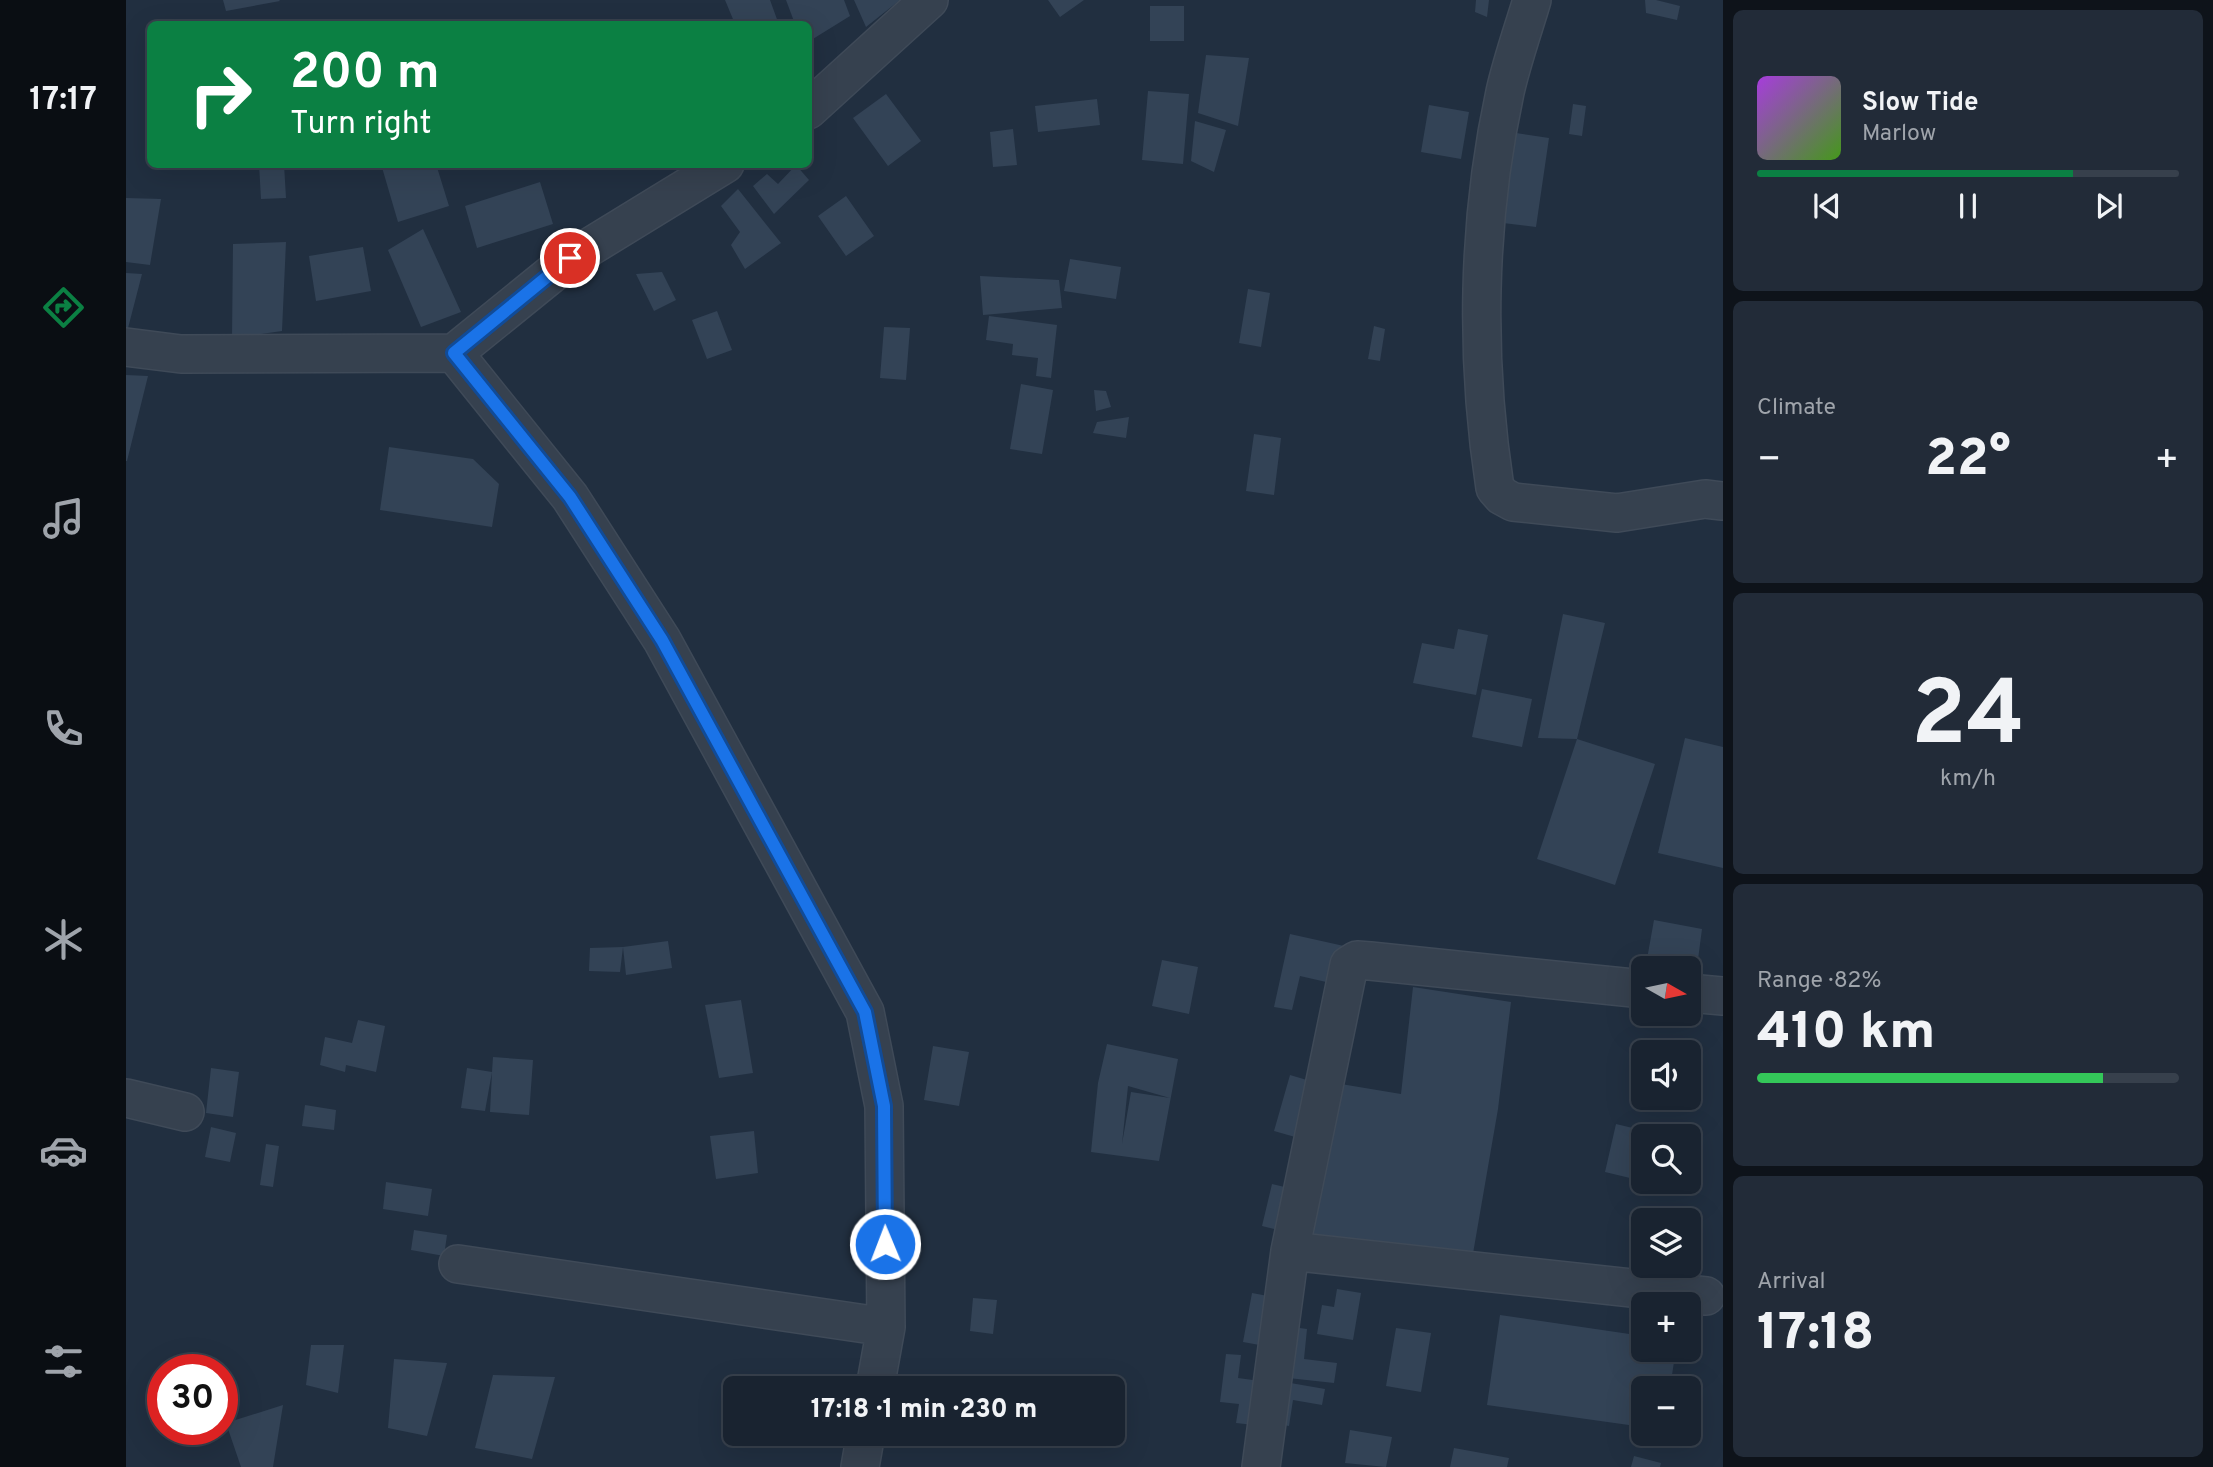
<!DOCTYPE html>
<html lang="en">
<head>
<meta charset="utf-8">
<style>
	body { margin:0; font-family:Overpass,sans-serif; background:#222b38; color:#f1f3f6; height:100vh; display:flex; flex-direction:column; font-size:26px; white-space:nowrap }
	* { box-sizing:border-box; margin:0 }
	p { font-size:23px; color:#9fa4ab }
	.icon { flex:none; width:38px; height:38px; fill:none; stroke:currentColor; stroke-width:2; stroke-linecap:round; stroke-linejoin:round }
	.map { position:relative; flex:1; overflow:hidden }
	.side { display:flex; flex-direction:column; gap:10px; padding:10px; background:#0e131a; width:490px }
	.side>* { flex:none }
	.top-card { position:absolute; left:21px; top:21px; width:665px; height:147px; border-radius:10px; box-shadow:0 7px 28px #0002,0 0 0 2px #37404c; background:#0b8043; color:#fff; overflow:hidden }
	.needle { width:46px; rotate:99deg }
	.controls { position:absolute; left:1505px; top:956px; display:grid; gap:14px }
	.controls a { display:grid; place-items:center; width:70px; height:70px; border-radius:10px; background:#192330; box-shadow:0 7px 28px #0002,0 0 0 2px #37404c; font-size:35px }
	.speed { position:absolute; left:21px; top:1354px; display:flex; gap:14px; font-size:35px; font-weight:700; text-align:center }
	.speed>* { display:grid; place-content:center; width:91px; height:91px; border-radius:50%; background:#192330; box-shadow:0 7px 28px #0002,0 0 0 2px #37404c; line-height:1 }
	.speed .limit { border:10px solid #d22; background:#fff; color:#111 }
	.pin { position:absolute; display:grid; place-items:center; width:60px; height:60px; color:#fff; margin:-30px; border:4px solid #fff; border-radius:50%; box-shadow:0 2px 7px #0007 }
	.me { position:absolute; width:77px; margin:-38px; rotate:359deg; stroke-linejoin:round; filter:drop-shadow(0 0 5px #0008) }
	.turn { display:flex; align-items:center; gap:24px; height:147px; padding:0 28px; font-size:32px }
	.turn .icon { width:91px; height:91px; stroke-width:2.5 }
	.turn b { display:block; font-size:49px; line-height:60px }
	.big { font-size:52px; font-weight:800; line-height:1.1 }
	.side .widget { flex:1; display:flex; flex-direction:column; justify-content:center; gap:10px; min-width:0; padding:0 24px; border-radius:10px; background:#222b38 }
	.side .dial { align-items:center; gap:0 }
	.dial b { font-size:91px; line-height:1 }
	.song { display:flex; align-items:center; gap:21px }
	.cover { width:84px; height:84px; border-radius:10px; background:linear-gradient(135deg,hsl(280 70% 55%),hsl(100 70% 35%)) }
	.played { height:7px; border-radius:4px; background:linear-gradient(90deg,#0b8043 75%,#37404c 75%) }
	.keys { display:flex; justify-content:space-around; direction:ltr }
	.heat { display:flex; justify-content:space-between; align-items:center; font-size:38px; direction:ltr }
	.charge { height:10px; border-radius:5px; background:linear-gradient(90deg,#34c759 82%,#37404c 0) }
	.trip { position:absolute; left:597px; top:1376px; width:402px; height:70px; border-radius:10px; background:#192330; box-shadow:0 7px 28px #0002,0 0 0 2px #37404c; font-weight:800; line-height:70px; text-align:center }
	main { display:flex; flex:1; min-height:0 }
	.dock { display:flex; flex-direction:column; width:126px; justify-content:space-around; align-items:center; background:#0a0e13; color:#9fa4ab }
	.dock .icon { width:49px; height:49px }
	.dock .on { color:#0b8043 }
	.dock b { font-size:32px; color:#f1f3f6 }
	.map>svg:first-child { display:block }
	.building { fill:#334356; fill-rule:evenodd }
	.lines { fill:none; stroke-linecap:round; stroke-linejoin:round }
	.minor-casing { stroke:#3f4a58; stroke-width:40 }
	.minor { stroke:#36414f; stroke-width:37 }
	.route-casing { stroke:#114b97; stroke-width:18 }
	.route { stroke:#1a73e8; stroke-width:12 }
</style>
</head>
<body>
<main>
<nav class="dock">
<b>17:17</b>
<svg class="icon on" aria-label="directions" viewBox="0 0 24 24"><path d="M12 3l9 9-9 9-9-9zM9 14v-3h6M13 9l2 2-2 2"/></svg>
<svg class="icon" aria-label="music" viewBox="0 0 24 24"><path d="M9 18V5l10-2v13"/><circle cx="6" cy="18" r="3"/><circle cx="16" cy="16" r="3"/></svg>
<svg class="icon" aria-label="phone" viewBox="0 0 24 24"><path d="M5 4h4l2 5-3 2q2 4 5 5l2-3 5 2v4C11 20 4 13 5 4z"/></svg>
<svg class="icon" aria-label="climate" viewBox="0 0 24 24"><path d="M12 3v18M4 7l16 10M4 17L20 7"/></svg>
<svg class="icon" aria-label="car" viewBox="0 0 24 24"><path d="M5 17H2v-5l4-1 3-4h7l3 4 3 1v5h-3M9 17h6M6 11h13"/><circle cx="7" cy="17" r="2"/><circle cx="17" cy="17" r="2"/></svg>
<svg class="icon" aria-label="filters" viewBox="0 0 24 24"><path d="M4 7h16M4 17h16"/><circle cx="9" cy="7" r="2"/><circle cx="15" cy="17" r="2"/></svg>
</nav>
<div class="map">
<svg width="1597" height="1467" viewBox="0 0 1597 1467">
	<rect width="100%" height="100%" fill="#212f40"/>
	<!-- building -->
	<path class="building" d="M97,0H153L154,1L100,11Z
		M599,0H644L652,22L646,24H609Z
		M660,0H718L724,16L682,42V24H669Z
		M728,0H774L740,27Z
		M922,0H958L934,17Z
		M1350,0H1363L1361,17L1349,12Z
		M1519,0H1530L1554,6L1551,20L1520,13Z
		M1024,6H1058V41H1024Z
		M1080,55L1123,58L1112,126L1072,113Z
		M1022,91L1063,94L1057,164L1016,160Z
		M760,94L795,141L762,166L727,118Z
		M971,99L974,125L912,132L909,106Z
		M1447,104L1460,106L1456,136L1443,134Z
		M1303,105L1343,112L1335,159L1295,152Z
		M1069,121L1100,130L1088,172L1065,161Z
		M887,129L891,165L867,167L864,132Z
		M1390,133L1423,138L1410,227L1377,223Z
		M133,164H158L160,198L135,199Z
		M255,164H310L323,206L272,222Z
		M670,165L683,180L648,214L627,186L641,174L652,184Z
		M414,182L427,224L351,248L339,206Z
		M612,189L655,243L619,269L605,245L614,232L595,206Z
		M720,196L748,236L720,256L692,216Z
		M0,198L35,199L24,265L0,262Z
		M297,229L335,312L295,327L262,250Z
		M160,242L156,331L106,338L107,244Z
		M237,247L245,291L190,301L183,256Z
		M944,259L995,267L990,299L938,291Z
		M536,272L550,300L528,311L510,274Z
		M0,273L16,274L1,332H0Z
		M854,276L933,280L936,308L857,315Z
		M1122,289L1144,293L1135,347L1113,343Z
		M591,311L606,350L581,359L566,320Z
		M863,316L931,325L925,378L910,376L912,358L886,355L887,344L860,340Z
		M1248,326L1259,329L1254,361L1242,359Z
		M758,327L784,328L780,380L754,378Z
		M0,375L22,376L1,461H0Z
		M895,384L927,390L916,454L884,449Z
		M968,390L980,391L985,407L970,411Z
		M1003,417L1000,438L967,433L971,422Z
		M1128,434L1155,438L1148,495L1120,491Z
		M263,447L347,459L373,484L366,527L254,510Z
		M1437,614L1479,623L1451,739L1412,738Z
		M1332,629L1362,635L1350,695L1287,683L1296,643L1328,649Z
		M1356,689L1406,699L1396,747L1346,737Z
		M1559,738L1597,747V868L1532,853Z
		M1451,739L1529,764L1489,885L1411,859Z
		M1528,920L1576,929L1571,967L1521,959Z
		M1164,934L1218,946L1209,984L1174,976L1166,1010L1148,1007Z
		M542,941L546,968L500,975L497,947L494,972L463,971L464,948L497,947Z
		M1036,960L1072,967L1063,1014L1026,1006Z
		M1287,987L1385,1002L1372,1109L1345,1265L1185,1235L1215,1084L1275,1094Z
		M615,1000L627,1073L593,1078L579,1005Z
		M232,1020L259,1026L250,1072L220,1065L219,1072L194,1065L199,1037L226,1043Z
		M1518,1038L1565,1046L1564,1052H1516Z
		M981,1044L1052,1059L1033,1161L965,1152L972,1083ZM1002,1086L1044,1098L1005,1092L996,1144Z
		M807,1046L843,1052L833,1106L798,1100Z
		M1516,1055H1517V1086L1511,1085Z
		M367,1057L407,1060L403,1115L364,1112L366,1072L359,1111L335,1108L341,1068L366,1072Z
		M85,1068L113,1072L107,1117L80,1113Z
		M1164,1075L1191,1083L1176,1139L1148,1131Z
		M179,1105L210,1110L208,1130L176,1126Z
		M1490,1124L1536,1135L1517,1136V1161L1508,1159L1504,1178L1479,1172Z
		M85,1127L110,1133L104,1162L79,1157Z
		M628,1131L632,1173L590,1179L584,1136Z
		M140,1144L153,1146L147,1187L134,1185Z
		M260,1182L306,1189L302,1216L257,1209Z
		M1146,1184L1167,1189L1157,1231L1136,1226Z
		M288,1230L321,1235L318,1256L285,1250Z
		M1211,1289L1235,1293L1227,1340L1191,1334L1196,1305L1208,1307Z
		M1126,1293L1147,1297L1139,1346L1117,1342Z
		M847,1298L871,1300L867,1334L844,1331Z
		M1374,1315L1517,1336V1349H1550L1544,1388H1517V1427L1361,1405Z
		M1159,1326L1181,1329L1178,1359L1211,1363L1208,1383L1153,1377Z
		M1270,1328L1305,1333L1295,1392L1260,1386Z
		M185,1345H218L212,1393L180,1385Z
		M1100,1354L1115,1355L1112,1378L1134,1381L1128,1425L1110,1423L1113,1404L1094,1402Z
		M268,1359L321,1363L301,1436L262,1428Z
		M367,1375L429,1377L406,1459L349,1448Z
		M1153,1381L1199,1389L1196,1405L1167,1400L1163,1426L1146,1423Z
		M157,1405L147,1467H115L100,1423Z
		M1224,1430L1266,1437L1260,1467L1219,1463Z
		M1328,1448L1383,1458L1381,1467H1324Z
		M1508,1456L1535,1463L1534,1467H1505Z"/>
	<g class="lines">
		<!-- minor casing -->
		<g class="minor-casing">
			<path id="minor" d="M1406,0C1397,30 1386,61 1379,92C1351,221 1349,358 1369,488L1376,496L1387,502L1491,513L1579,499L1597,501
				M682,110L803,0
				M0,347L55,354L328,353L444,259L599,164
				M328,353L444,497L536,640L739,1012L758,1106L760,1327L749,1388
				M1563,993L1597,996
				M0,1098L59,1112
				M1164,1251L1580,1296
				M332,1264L760,1327
				M734,1467L740,1433
				M1135,1467L1164,1251L1223,965L1231,960L1244,961L1517,989"/>
		</g>
		<!-- minor -->
		<use href="#minor" class="minor"/>
	</g>
	<g class="lines">
		<!-- route casing -->
		<g class="route-casing">
			<path id="route" d="M444,258L328,353L444,497L536,640L739,1012L758,1106L759,1244"/>
		</g>
		<!-- route -->
		<use href="#route" class="route"/>
	</g>
</svg>
<div class="controls">
<a><svg class="needle" viewBox="-14 -14 28 28"><path d="M0-13l5 13h-10z" fill="#e53935"/><path d="M0 13l5-13h-10z" fill="#9fa4ab"/></svg></a>
<a><svg class="icon" aria-label="sound" viewBox="0 0 24 24"><path d="M4 9h4l5-4v14l-5-4H4zM17 9q2 3 0 6"/></svg></a>
<a><svg class="icon" aria-label="search" viewBox="0 0 24 24"><circle cx="10" cy="10" r="6"/><path d="M15 15l6 6"/></svg></a>
<a><svg class="icon" aria-label="layers" viewBox="0 0 24 24"><path d="M12 4l9 5-9 5-9-5zM3 14l9 5 9-5"/></svg></a>
<a>+</a>
<a>−</a>
</div>
<div class="speed"><div class="limit">30</div></div>
<div class="pin" style="left:444px;top:258px;background:#d93025"><svg class="icon" aria-label="arrive" viewBox="0 0 24 24"><path d="M6 21V4h12l-3 4 3 4H6"/></svg></div>
<svg class="me" style="left:759px;top:1244px" viewBox="-20 -20 40 40"><circle r="17" fill="#1a73e8" stroke="#fff" stroke-width="3"/><path d="M0-11L8 9 0 5-8 9z" fill="#fff"/></svg>
<div class="trip">17:18 · 1 min · 230 m</div>
<div class="top-card">
<div class="turn"><svg class="icon" aria-label="right" viewBox="0 0 24 24"><path d="M7 20v-9h11M14 6l5 5-5 5"/></svg><div><b>200 m</b>Turn right</div></div>
</div>
</div>
<section class="side">
<div class="widget">
<div class="song"><i class="cover"></i><div><b>Slow Tide</b><p>Marlow</p></div></div>
<div class="played"></div>
<div class="keys"><svg class="icon" aria-label="previous" viewBox="0 0 24 24"><path d="M18 5L8 12l10 7zM5 5v14"/></svg><svg class="icon" aria-label="pause" viewBox="0 0 24 24"><path d="M8 5v14M16 5v14"/></svg><svg class="icon" aria-label="next" viewBox="0 0 24 24"><path d="M6 5l10 7-10 7zM19 5v14"/></svg></div>
</div>
<div class="widget"><p>Climate</p>
<div class="heat"><a>−</a><b class="big">22°</b><a>+</a></div>
</div>
<div class="widget dial"><b>24</b><p>km/h</p></div>
<div class="widget"><p>Range · 82%</p><b class="big">410 km</b><div class="charge"></div></div>
<div class="widget"><p>Arrival</p><b class="big">17:18</b></div>
</section>
</main>
</body>
</html>
